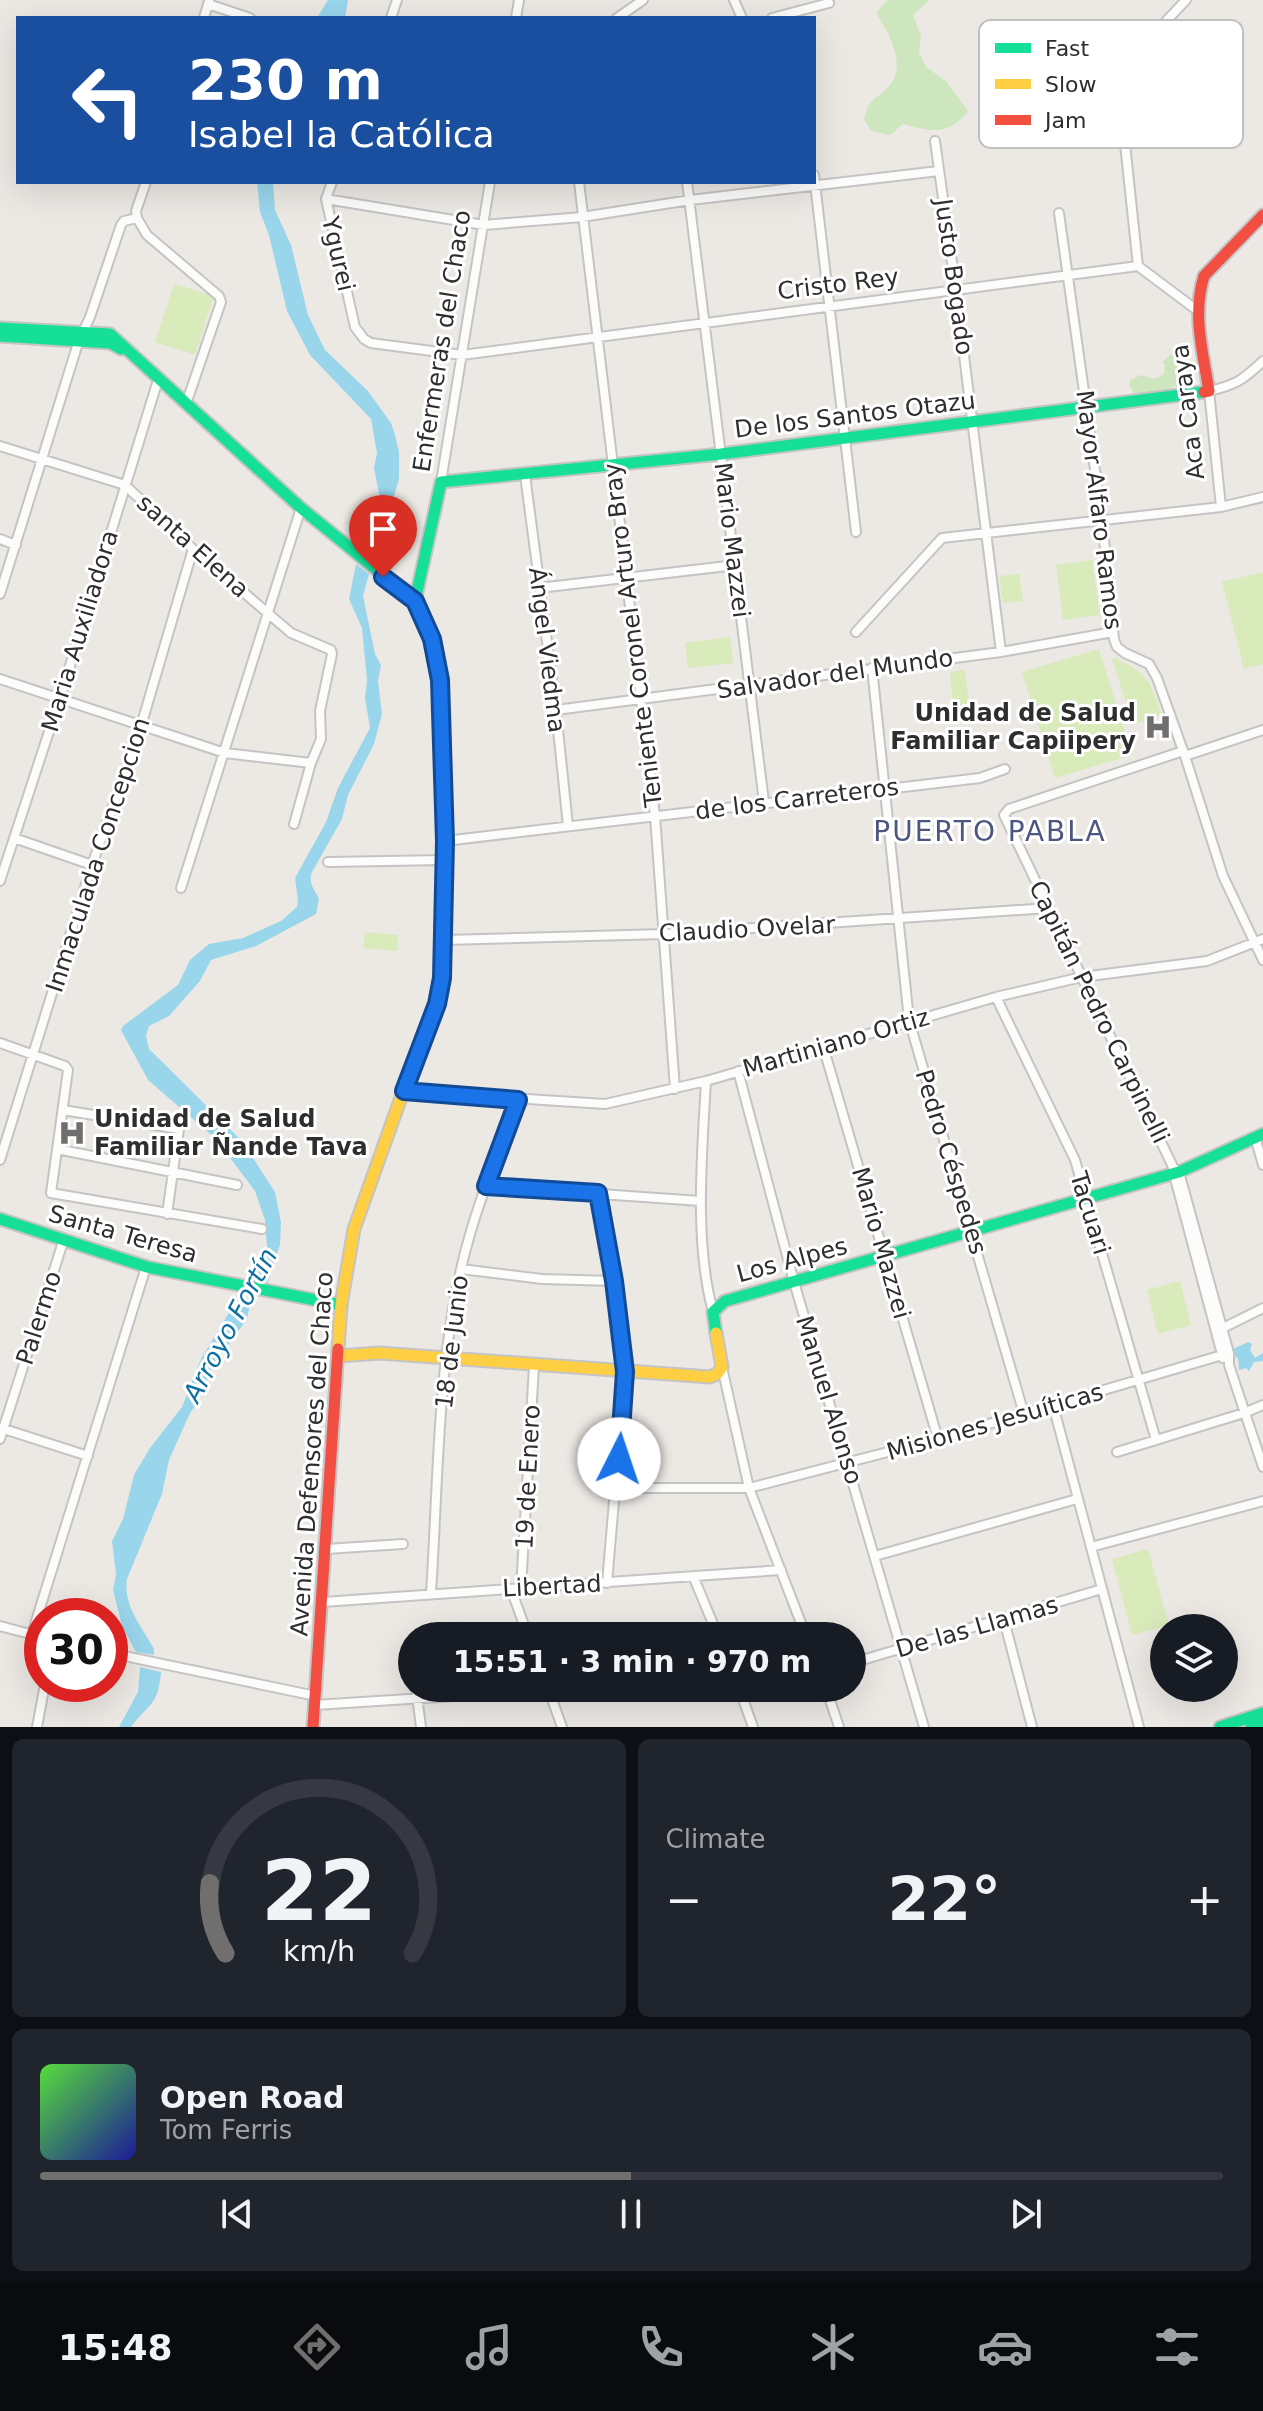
<!DOCTYPE html>
<html lang="en">
<head>
<meta charset="utf-8">
<style>
	body { margin:0; font-family:"DejaVu Sans",sans-serif; background:#20242c; color:#f1f3f6; height:100vh; display:flex; flex-direction:column; font-size:30px; white-space:nowrap }
	* { box-sizing:border-box; margin:0 }
	p { font-size:26px; color:#9ea1a6 }
	.icon { flex:none; width:44px; height:44px; fill:none; stroke:currentColor; stroke-width:2; stroke-linecap:round; stroke-linejoin:round }
	.map { position:relative; height:1727px; overflow:hidden }
	.details { display:flex; flex-direction:column; gap:12px; padding:12px; background:#0d0f14; flex:1 }
	.details>* { flex:none }
	.hud { position:absolute; left:16px; top:16px; width:800px; height:168px; border-radius:0px; box-shadow:0 8px 32px #0002; background:#1a4fa0; color:#fff; overflow:hidden }
	.controls { position:absolute; left:1150px; top:1614px; display:grid; gap:16px }
	.controls a { display:grid; place-items:center; width:88px; height:88px; border-radius:50%; background:#171b24; box-shadow:0 8px 32px #0002; font-size:40px }
	.speed { position:absolute; left:24px; top:1598px; display:flex; gap:16px; font-size:40px; font-weight:700; text-align:center }
	.speed>* { display:grid; place-content:center; width:104px; height:104px; border-radius:50%; background:#171b24; box-shadow:0 8px 32px #0002; line-height:1 }
	.speed .limit { border:12px solid #d22; background:#fff; color:#111 }
	.pin { position:absolute; display:grid; place-items:center; width:68px; height:68px; color:#fff; margin:-82px -34px; border-radius:50% 50% 50% 0; rotate:-45deg; box-shadow:0 0 8px #0007 }
	.pin .icon { rotate:45deg }
	.me { position:absolute; width:88px; margin:-44px; rotate:4deg; stroke-linejoin:round; filter:drop-shadow(0 0 6px #0008) }
	.turn { display:flex; align-items:center; gap:28px; height:168px; padding:0 40px; font-size:36px }
	.turn .icon { width:104px; height:104px; stroke-width:2.5 }
	.turn b { display:block; font-size:56px; line-height:68px }
	.big { font-size:60px; font-weight:800; line-height:1.1 }
	.details .tile { flex:1; display:flex; flex-direction:column; justify-content:center; gap:12px; min-width:0; padding:0 28px; border-radius:12px; background:#20242c }
	.details .dial { align-items:center; gap:0 }
	.dial svg { height:208px; overflow:visible; fill:none; stroke:#363941; stroke-width:7; stroke-linecap:round; text-anchor:middle }
	.dial text { fill:#f1f3f6; stroke:none }
	.song { display:flex; align-items:center; gap:24px }
	.cover { width:96px; height:96px; border-radius:12px; background:linear-gradient(135deg,hsl(110 70% 55%),hsl(240 70% 35%)) }
	.played { height:8px; border-radius:4px; background:linear-gradient(90deg,#706f6e 50%,#363941 50%) }
	.keys { display:flex; justify-content:space-around; direction:ltr }
	.heat { display:flex; justify-content:space-between; align-items:center; font-size:44px; direction:ltr }
	.details .tiles { flex:1; display:grid; gap:12px; grid-template-columns:1fr 1fr }
	.tile:last-child { grid-column:span 2 }
	.trip { position:absolute; left:398px; top:1622px; width:468px; height:80px; border-radius:40px; background:#171b24; box-shadow:0 8px 32px #0002; font-weight:800; line-height:80px; text-align:center }
	.menu { display:flex; height:128px; justify-content:space-around; align-items:center; background:#090b0e; color:#9ea1a6 }
	.menu .icon { width:56px; height:56px }
	.menu .selected { color:#706f6e }
	.menu b { font-size:36px; color:#f1f3f6 }
	.map>svg:first-child { display:block }
	.green { fill:#cee6be }
	.pitch { fill:#d9eabb }
	.water { fill:#99d6ec }
	.lines { fill:none; stroke-linecap:round; stroke-linejoin:round }
	.street-casing { stroke:#c5c4c5; stroke-width:12 }
	.fast-casing { stroke:#c5c4c5; stroke-width:15 }
	.slow-casing { stroke:#c5c4c5; stroke-width:15 }
	.jam-casing { stroke:#c5c4c5; stroke-width:15 }
	.street { stroke:#fcfcfb; stroke-width:8 }
	.fast { stroke:#16e098; stroke-width:11 }
	.slow { stroke:#ffcf43; stroke-width:11 }
	.jam { stroke:#f24e42; stroke-width:11 }
	.route-casing { stroke:#114b97; stroke-width:20 }
	.route { stroke:#1a73e8; stroke-width:14 }
	.labels { text-anchor:middle; stroke-width:6; stroke-linejoin:round; paint-order:stroke }
	.street-label { font-size:24px; fill:#2e2e2e; stroke:#fff }
	.poi-label { font-size:24px; font-weight:bold; fill:#2e2e2e; stroke:#fff; text-anchor:end }
	.water-label { font-size:26px; font-style:italic; fill:#0d6fa3; stroke:#fff }
	.quarter-label { font-size:28px; letter-spacing:2px; fill:#4d5680; stroke:#fff }
	.key { fill:#fff; stroke:#c0c0c0; stroke-width:2 }
	.key-label { font-size:22px; fill:#2e2e2e }
</style>
</head>
<body>
<div class="map">
<svg width="1263" height="1727" viewBox="0 0 1263 1727">
	<rect width="100%" height="100%" fill="#ece8e4"/>
	<!-- green -->
	<path class="green" d="M888,0H948H930L913,15L921,36L919,53L926,67L946,81L968,111C949,136 931,132 903,124L890,135L871,131L864,120C868,98 877,100 890,85C907,64 888,31 876,13Z
		M1170,355H1175L1179,360L1175,365L1190,377L1196,378L1192,392L1173,386L1168,391H1159L1156,396L1136,398L1129,385L1130,380L1141,375L1154,379L1164,374L1165,365L1162,362Z"/>
	<!-- pitch -->
	<path class="pitch" d="M174,284L214,296L195,355L155,342Z
		M1092,560L1100,615L1063,620L1056,565Z
		M1263,572V664L1244,669L1222,582Z
		M1019,574L1023,601L1003,603L999,576Z
		M730,637L733,663L688,668L685,643Z
		M1099,649L1132,755L1055,778L1022,672Z
		M1115,658C1150,675 1149,679 1162,715L1133,725L1112,659Z
		M965,670L969,705L953,707L950,672Z
		M365,932L398,935L397,951L363,948Z
		M1180,1281L1191,1325L1158,1334L1147,1290Z
		M1148,1549L1169,1625L1132,1635L1112,1559Z"/>
	<!-- water -->
	<path class="water" d="M328,0H348L345,18H317Z
		M257,182H273L275,210L291,245L308,315L325,350L368,391L391,423L395,435L399,452V479L390,509L382,521L374,561L363,550L367,527L381,504L374,468L377,453L371,419L310,355L287,311L269,235L260,212Z
		M356,564L369,574L363,596L375,654L381,665L378,681L382,714L374,744L348,795L342,819L312,872C308,883 314,889 319,899L316,914L256,946L211,960L200,981L169,1016L149,1026L146,1036L149,1049L242,1141L275,1192L281,1222L280,1244L267,1285L248,1281L262,1260L267,1247L265,1220L255,1191L216,1139L148,1080L121,1030L123,1026L178,985L190,960L209,944L243,938L281,921L297,907L298,901L295,878L326,822L338,788L370,728L365,698L367,680L362,628L349,599Z
		M239,1296L251,1299L247,1319L212,1368L197,1404L190,1413L169,1460L162,1494L127,1579C123,1606 142,1627 154,1649V1655L136,1652L122,1626L113,1590L116,1574L112,1541L123,1519L134,1475L150,1448L182,1407L201,1359Z
		M1248,1342L1252,1344L1250,1350L1255,1358L1263,1353V1361L1254,1362L1249,1371L1246,1368L1239,1370L1238,1358L1227,1352Z
		M140,1667L161,1672C158,1706 150,1702 131,1727H119L138,1692Z"/>
	<g class="lines">
		<!-- street casing -->
		<g class="street-casing">
			<path id="street" d="M734,0L742,18
				M208,4L250,18
				M204,18L209,1
				M391,18L397,0
				M516,18L519,0
				M617,18L643,0
				M772,18L829,3
				M935,141L956,291L1001,652
				M814,175L856,532
				M332,182L326,199L355,327L364,339L371,343L462,355L1138,266L1198,311
				M579,182L655,816L675,1089
				M687,182L764,802
				M326,199L484,225L582,217L690,200L939,171
				M1059,213L1102,520L1114,639L1117,647L1125,653L1149,664L1157,678L1185,756L1223,876L1263,960
				M137,218L147,235L219,296L221,302L186,404
				M1138,266L1118,78L1128,56L1154,34L1186,0
				M0,446L125,485L193,549L291,633L331,650L332,654L320,711L321,739L311,763L294,824
				M525,475L556,710L568,826
				M441,482L490,182
				M1221,507L1209,391C1236,385 1243,380 1263,361
				M0,539L16,545
				M539,588L736,565
				M0,594L79,340L90,317L121,225L124,221L137,218L136,211L146,182
				M856,632L942,538L1221,507L1263,497
				M872,668L909,1020L1024,1414
				M0,679L225,753L311,763
				M556,710L1001,652L1113,632
				M1183,751L1009,809L1004,815L1173,1167L1179,1172L1229,1353V1365L1263,1467
				M1185,756L1263,730
				M14,838L92,865
				M445,841L980,778L1005,769
				M328,862L444,860
				M0,881L60,698L158,380
				M181,888L301,508
				M444,940L664,934L1049,908
				M996,997L1075,1160L1156,1440
				M0,1043L65,1066L68,1070L51,1193L262,1229
				M823,1046L938,1439
				M738,1071L794,1282L924,1727
				M706,1081C702,1154 694,1242 713,1312
				M404,1091L605,1104L706,1081L996,997L1082,977L1207,961L1263,939
				M63,1110L179,1129L167,1214
				M1255,1137L1263,1165
				M57,1149L237,1185
				M0,1160L92,865L141,726L193,549
				M1173,1171L1223,1358
				M486,1186L700,1201
				M598,1193L614,1281L625,1372L607,1583
				M461,1269L542,1279L614,1281
				M1221,1329L1263,1308
				M722,1367L749,1488L806,1636
				M1053,1405L1139,1727
				M1,1428L88,1456
				M0,1439L63,1242
				M1117,1452L1244,1413L1263,1405
				M616,1488H749L938,1439L1229,1353
				M1091,1547L1263,1501
				M326,1549L403,1544
				M875,1556L1077,1499
				M694,1578L718,1636
				M521,1588L534,1366
				M511,1589L528,1636
				M431,1593C438,1487 437,1373 461,1269C474,1211 497,1156 518,1100
				M323,1602L781,1570
				M1004,1620L1032,1727
				M0,1626L42,1637
				M32,1634L146,1267
				M110,1653L316,1696
				M852,1663L1102,1589
				M416,1688L421,1727
				M548,1688L562,1727
				M739,1688L753,1727
				M826,1688L839,1727
				M315,1705L578,1688
				M37,1727L45,1684"/>
		</g>
		<!-- fast casing -->
		<g class="fast-casing">
			<path id="fast" d="M0,328L110,334L301,508L415,601L432,639L440,680L445,841L443,913
				M0,336L110,343L121,349
				M415,601L441,482L721,454L1204,392
				M0,1219L147,1267L341,1305
				M716,1333L713,1312L725,1301L1179,1172L1263,1134
				M1220,1727L1263,1713
				M1251,1727L1263,1723"/>
		</g>
		<!-- slow casing -->
		<g class="slow-casing">
			<path id="slow" d="M338,1349L341,1305L354,1229L403,1092
				M338,1356L379,1353L710,1377L717,1374L722,1367L716,1333"/>
		</g>
		<!-- jam casing -->
		<g class="jam-casing">
			<path id="jam" d="M1204,392L1209,391C1203,353 1192,314 1204,276L1263,215
				M403,1092L437,1004L442,978L443,913
				M313,1727L338,1349"/>
		</g>
		<!-- street -->
		<use href="#street" class="street"/>
		<!-- fast -->
		<use href="#fast" class="fast"/>
		<!-- slow -->
		<use href="#slow" class="slow"/>
		<!-- jam -->
		<use href="#jam" class="jam"/>
	</g>
	<g class="lines">
		<!-- route casing -->
		<g class="route-casing">
			<path id="route" d="M383,577L415,601L432,639L440,680L445,841L442,978L437,1004L404,1091L518,1100L486,1186L598,1193L614,1281L625,1372L619,1459"/>
		</g>
		<!-- route -->
		<use href="#route" class="route"/>
	</g>
	<!-- icons -->
	<defs>
		<g id="hospital-bare" transform="scale(2.16)"><path d="M-5-5h3v3.5h4V-5h3V5h-3V1.5h-4V5h-3Z" fill="#706f6e" stroke="#fff" stroke-width="2.5" paint-order="stroke"/></g>
	</defs>
	<g fill-rule="evenodd">
		<use href="#hospital-bare" x="1158" y="727"/>
		<use href="#hospital-bare" x="72" y="1133"/>
	</g>
	<g class="labels">
		<!-- street labels -->
		<g class="street-label">
			<text transform="translate(338 254) rotate(77)" y="8">Ygurei</text>
			<text transform="translate(954 277) rotate(82)" y="8">Justo Bogado</text>
			<text transform="translate(838 284) rotate(-7)" y="8">Cristo Rey</text>
			<text transform="translate(442 341) rotate(-81)" y="8">Enfermeras del Chaco</text>
			<text transform="translate(1188 412) rotate(-97)" y="8">Aca Caraya</text>
			<text transform="translate(855 415) rotate(-7)" y="8">De los Santos Otazu</text>
			<text transform="translate(1099 510) rotate(83)" y="8">Mayor Alfaro Ramos</text>
			<text transform="translate(732 540) rotate(83)" y="8">Mario Mazzei</text>
			<text transform="translate(193 546) rotate(42)" y="8">santa Elena</text>
			<text transform="translate(80 631) rotate(-73)" y="8">Maria Auxiliadora</text>
			<text transform="translate(633 635) rotate(-97)" y="8">Teniente Coronel Arturo Bray</text>
			<text transform="translate(547 650) rotate(83)" y="8">Ángel Viedma</text>
			<text transform="translate(835 674) rotate(-8)" y="8">Salvador del Mundo</text>
			<text transform="translate(797 799) rotate(-7)" y="8">de los Carreteros</text>
			<text transform="translate(98 855) rotate(-72)" y="8">Inmaculada Concepcion</text>
			<text transform="translate(747 929) rotate(-3)" y="8">Claudio Ovelar</text>
			<text transform="translate(1099 1012) rotate(64)" y="8">Capitán Pedro Carpinelli</text>
			<text transform="translate(836 1043) rotate(-16)" y="8">Martiniano Ortiz</text>
			<text transform="translate(951 1162) rotate(73)" y="8">Pedro Céspedes</text>
			<text transform="translate(1090 1213) rotate(73)" y="8">Tacuari</text>
			<text transform="translate(123 1234) rotate(16)" y="8">Santa Teresa</text>
			<text transform="translate(881 1243) rotate(74)" y="8">Mario Mazzei</text>
			<text transform="translate(792 1260) rotate(-15)" y="8">Los Alpes</text>
			<text transform="translate(39 1318) rotate(-72)" y="8">Palermo</text>
			<text transform="translate(452 1342) rotate(-83)" y="8">18 de Junio</text>
			<text transform="translate(829 1400) rotate(73)" y="8">Manuel Alonso</text>
			<text transform="translate(995 1422) rotate(-16)" y="8">Misiones Jesuíticas</text>
			<text transform="translate(312 1454) rotate(-86)" y="8">Avenida Defensores del Chaco</text>
			<text transform="translate(528 1477) rotate(-87)" y="8">19 de Enero</text>
			<text transform="translate(552 1586) rotate(-3)" y="8">Libertad</text>
			<text transform="translate(977 1627) rotate(-16)" y="8">De las Llamas</text>
		</g>
		<!-- poi labels -->
		<g class="poi-label">
			<text x="1136" y="721">Unidad de Salud<tspan x="1136" dy="28">Familiar Capiipery</tspan></text>
			<text x="94" y="1127" text-anchor="start">Unidad de Salud<tspan x="94" dy="28">Familiar Ñande Tava</tspan></text>
		</g>
		<!-- water labels -->
		<g class="water-label">
			<text transform="translate(230 1325) rotate(-62)" y="9">Arroyo Fortín</text>
		</g>
		<!-- quarter labels -->
		<g class="quarter-label">
			<text x="990" y="841">PUERTO PABLA</text>
		</g>
	</g>
	<!-- legend -->
	<rect x="979" y="20" width="264" height="128" rx="12" class="key"/>
	<rect x="995" y="43" width="36" height="10" fill="#16e098"/>
	<rect x="995" y="79" width="36" height="10" fill="#ffcf43"/>
	<rect x="995" y="115" width="36" height="10" fill="#f24e42"/>
	<g class="key-label">
		<text x="1045" y="56">Fast</text>
		<text x="1045" y="92">Slow</text>
		<text x="1045" y="128">Jam</text>
	</g>
</svg>
<div class="controls">
<a><svg class="icon" aria-label="layers" viewBox="0 0 24 24"><path d="M12 4l9 5-9 5-9-5zM3 14l9 5 9-5"/></svg></a>
</div>
<div class="speed"><div class="limit">30</div></div>
<div class="pin" style="left:383px;top:577px;background:#d93025"><svg class="icon" aria-label="arrive" viewBox="0 0 24 24"><path d="M6 21V4h12l-3 4 3 4H6"/></svg></div>
<svg class="me" style="left:619px;top:1459px" viewBox="-20 -20 40 40"><circle r="19" fill="#fff"/><path d="M0-13L10 11 0 6-10 11z" fill="#1a73e8"/></svg>
<div class="trip">15:51 · 3 min · 970 m</div>
<div class="hud">
<div class="turn"><svg class="icon" aria-label="left" viewBox="0 0 24 24"><path d="M17 20v-9H6M10 6l-5 5 5 5"/></svg><div><b>230 m</b>Isabel la Católica</div></div>
</div>
</div>
<section class="details">
<div class="tiles">
<div class="tile dial"><svg viewBox="0 0 100 80">
<path d="M14 69A42 42 0 1 1 86 69"/>
<path d="M14 69A42 42 0 0 1 8 42" stroke="#706f6e"/>
<text x="50" y="56" font-size="32" font-weight="700">22</text>
<text x="50" y="72" font-size="11">km/h</text>
</svg></div>
<div class="tile"><p>Climate</p>
<div class="heat"><a>−</a><b class="big">22°</b><a>+</a></div>
</div>
<div class="tile">
<div class="song"><i class="cover"></i><div><b>Open Road</b><p>Tom Ferris</p></div></div>
<div class="played"></div>
<div class="keys"><svg class="icon" aria-label="previous" viewBox="0 0 24 24"><path d="M18 5L8 12l10 7zM5 5v14"/></svg><svg class="icon" aria-label="pause" viewBox="0 0 24 24"><path d="M8 5v14M16 5v14"/></svg><svg class="icon" aria-label="next" viewBox="0 0 24 24"><path d="M6 5l10 7-10 7zM19 5v14"/></svg></div>
</div>
</div>
</section>
<nav class="menu">
<b>15:48</b>
<svg class="icon selected" aria-label="directions" viewBox="0 0 24 24"><path d="M12 3l9 9-9 9-9-9zM9 14v-3h6M13 9l2 2-2 2"/></svg>
<svg class="icon" aria-label="music" viewBox="0 0 24 24"><path d="M9 18V5l10-2v13"/><circle cx="6" cy="18" r="3"/><circle cx="16" cy="16" r="3"/></svg>
<svg class="icon" aria-label="phone" viewBox="0 0 24 24"><path d="M5 4h4l2 5-3 2q2 4 5 5l2-3 5 2v4C11 20 4 13 5 4z"/></svg>
<svg class="icon" aria-label="climate" viewBox="0 0 24 24"><path d="M12 3v18M4 7l16 10M4 17L20 7"/></svg>
<svg class="icon" aria-label="car" viewBox="0 0 24 24"><path d="M5 17H2v-5l4-1 3-4h7l3 4 3 1v5h-3M9 17h6M6 11h13"/><circle cx="7" cy="17" r="2"/><circle cx="17" cy="17" r="2"/></svg>
<svg class="icon" aria-label="filters" viewBox="0 0 24 24"><path d="M4 7h16M4 17h16"/><circle cx="9" cy="7" r="2"/><circle cx="15" cy="17" r="2"/></svg>
</nav>
</body>
</html>
